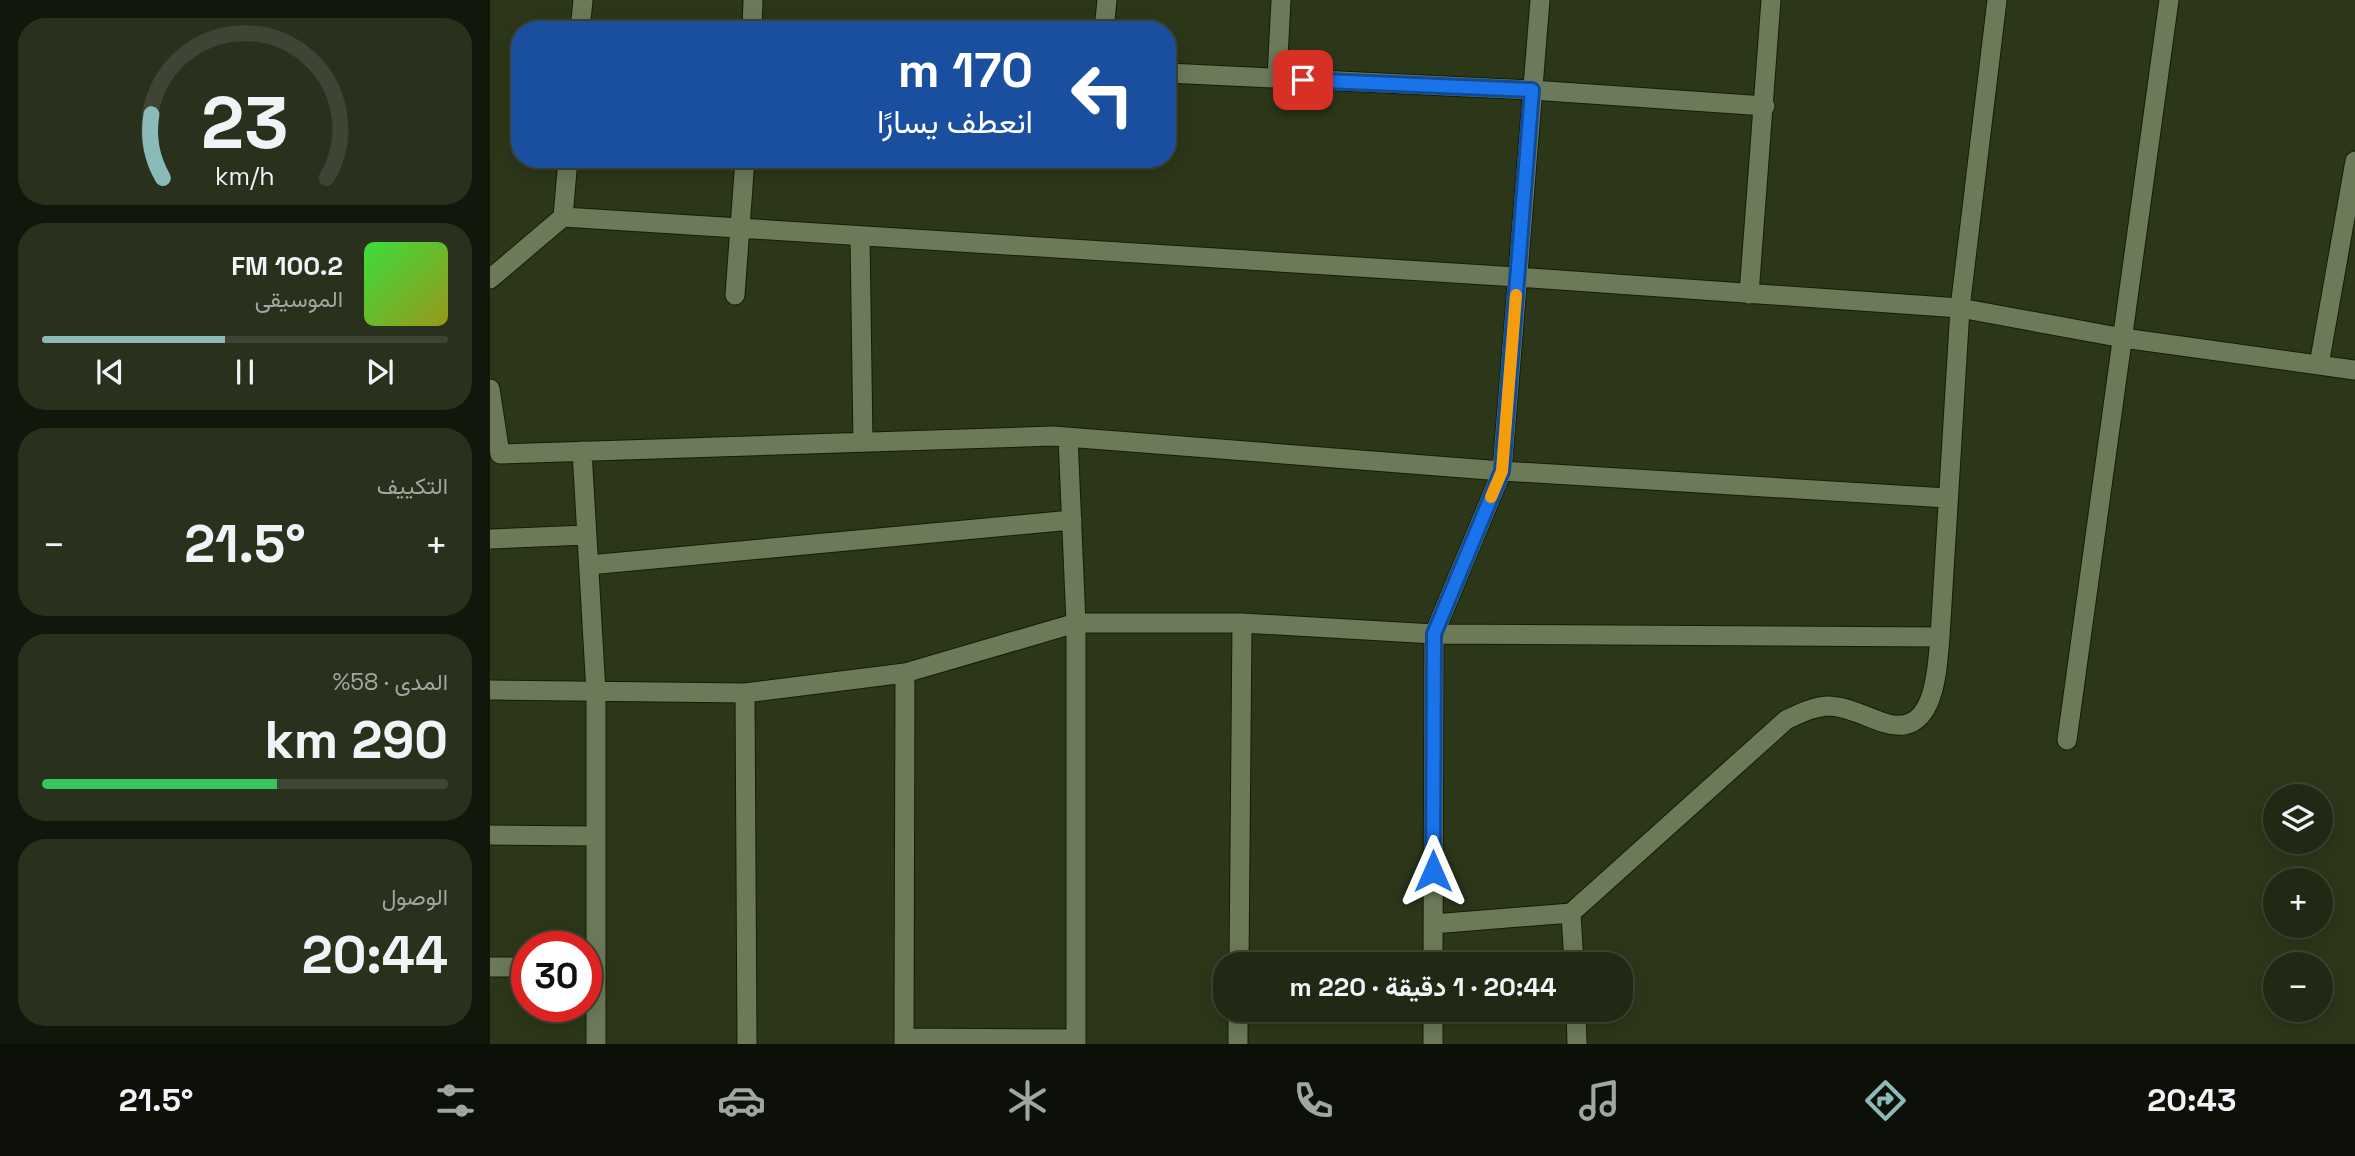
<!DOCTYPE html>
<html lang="ar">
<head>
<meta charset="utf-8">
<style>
	body { margin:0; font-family:"Space Grotesk",Vazirmatn,sans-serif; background:#29311d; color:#f1f3f6; direction:rtl; height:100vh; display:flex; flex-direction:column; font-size:26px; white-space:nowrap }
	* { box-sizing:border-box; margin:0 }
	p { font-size:23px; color:#a2a6a0 }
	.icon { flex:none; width:38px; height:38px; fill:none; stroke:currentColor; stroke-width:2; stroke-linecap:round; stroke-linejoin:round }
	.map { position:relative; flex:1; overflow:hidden; direction:ltr }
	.panel { display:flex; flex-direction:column; gap:18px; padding:18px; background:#12170b; width:490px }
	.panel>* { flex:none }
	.hud { position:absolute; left:21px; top:21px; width:665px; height:147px; border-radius:28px; box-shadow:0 4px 18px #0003,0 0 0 2px #3e4534; direction:rtl; background:#1a4fa0; color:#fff; overflow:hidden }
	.tools { position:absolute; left:1773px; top:784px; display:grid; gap:14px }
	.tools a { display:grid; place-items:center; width:70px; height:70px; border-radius:50%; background:#212914; box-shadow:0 4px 18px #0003,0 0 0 2px #3e4534; font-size:35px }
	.speed { position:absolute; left:21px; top:931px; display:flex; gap:14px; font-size:35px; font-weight:700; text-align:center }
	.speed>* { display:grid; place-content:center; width:91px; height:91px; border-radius:50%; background:#212914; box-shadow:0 4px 18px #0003,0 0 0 2px #3e4534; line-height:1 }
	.speed .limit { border:10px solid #d22; background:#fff; color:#111 }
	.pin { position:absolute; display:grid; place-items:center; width:60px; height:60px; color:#fff; margin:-30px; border-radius:14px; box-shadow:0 4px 10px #0006 }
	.me { position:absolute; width:77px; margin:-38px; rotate:0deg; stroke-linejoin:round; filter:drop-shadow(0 0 5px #0008) }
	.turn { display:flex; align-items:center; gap:24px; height:147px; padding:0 28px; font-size:32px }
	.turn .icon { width:91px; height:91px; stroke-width:2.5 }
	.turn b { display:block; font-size:49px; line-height:60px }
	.big { font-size:52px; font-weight:700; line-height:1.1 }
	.panel .tile { flex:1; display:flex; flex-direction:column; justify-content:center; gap:10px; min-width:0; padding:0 24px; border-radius:28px; background:#29311d }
	.panel .dial { align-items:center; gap:0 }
	.dial svg { height:182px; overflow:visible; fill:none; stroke:#3e4534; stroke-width:7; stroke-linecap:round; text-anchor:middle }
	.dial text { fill:#f1f3f6; stroke:none }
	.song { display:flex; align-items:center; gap:21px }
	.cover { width:84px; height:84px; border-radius:10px; background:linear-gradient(135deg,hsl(120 70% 55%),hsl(60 70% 35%)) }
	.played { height:7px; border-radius:4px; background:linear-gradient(90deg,#8bbbb9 45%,#3e4534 45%) }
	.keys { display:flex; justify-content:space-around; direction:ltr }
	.heat { display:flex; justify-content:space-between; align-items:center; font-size:38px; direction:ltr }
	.charge { height:10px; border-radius:5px; background:linear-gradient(90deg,#34c759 58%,#3e4534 0) }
	.trip { position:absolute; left:723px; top:952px; width:420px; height:70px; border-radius:28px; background:#212914; box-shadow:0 4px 18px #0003,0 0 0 2px #3e4534; font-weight:700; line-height:70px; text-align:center; direction:rtl }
	.tab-bar { display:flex; height:112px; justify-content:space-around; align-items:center; background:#0d1008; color:#a2a6a0 }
	.tab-bar .icon { width:49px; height:49px }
	.tab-bar .active { color:#8bbbb9 }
	.tab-bar b { font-size:32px; color:#f1f3f6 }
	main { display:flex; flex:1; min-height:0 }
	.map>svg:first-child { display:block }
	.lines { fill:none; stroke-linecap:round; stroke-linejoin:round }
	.minor-casing { stroke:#141e03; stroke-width:21 }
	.minor { stroke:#6d7a5a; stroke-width:19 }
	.route-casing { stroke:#114b97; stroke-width:18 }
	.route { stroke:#1a73e8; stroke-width:12 }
	.slow { stroke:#f59e0b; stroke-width:12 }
</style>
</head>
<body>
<main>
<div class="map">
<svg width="1865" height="1044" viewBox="0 0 1865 1044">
	<rect width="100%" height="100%" fill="#2c371a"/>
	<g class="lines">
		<!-- minor casing -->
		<g class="minor-casing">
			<path id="minor" d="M90,30L93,0
				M262,30L263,0
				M614,30L617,0
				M677,73L1042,90L1275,106
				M787,78L791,0
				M73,217L1027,277L1470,308L1633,338L1865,370
				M370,236L373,442
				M0,279L73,217L78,159
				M1259,294L1281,0
				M245,295L255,159
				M1829,365L1865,161
				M0,389L10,454L563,436L1012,471L1457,498
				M578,437L586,623V1044
				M92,451L106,692V1044
				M0,539L96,535
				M99,565L582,520
				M0,690L255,693L415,673L586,623H752L944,634L1450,637
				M255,693L257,1044
				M1577,740L1679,0
				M0,835L106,836
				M943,924L1081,913
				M749,964L752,623
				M943,964L944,634L1012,471L1050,0
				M1084,964L1081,913L1296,720C1309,714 1322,707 1337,706C1357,706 1376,717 1395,723C1446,739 1447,668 1450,637L1470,308L1507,0
				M0,967H37
				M1086,1010L1087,1044
				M414,1038L586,1039
				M414,1044L415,673
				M748,1044V1010
				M943,1044V1010"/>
		</g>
		<!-- minor -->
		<use href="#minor" class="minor"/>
	</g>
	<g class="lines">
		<!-- route casing -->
		<g class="route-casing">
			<path id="route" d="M813,80L1042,90L1012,471L944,634L943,871"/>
		</g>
		<!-- route -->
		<use href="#route" class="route"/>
		<!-- slow -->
		<path class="slow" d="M1001,497L1012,471L1026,295"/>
	</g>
</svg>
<div class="tools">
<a><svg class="icon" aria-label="layers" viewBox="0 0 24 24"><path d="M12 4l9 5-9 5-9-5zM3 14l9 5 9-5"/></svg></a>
<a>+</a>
<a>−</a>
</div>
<div class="speed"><div class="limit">30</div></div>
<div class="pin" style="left:813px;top:80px;background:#d93025"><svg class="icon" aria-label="arrive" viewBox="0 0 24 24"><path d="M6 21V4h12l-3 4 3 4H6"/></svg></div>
<svg class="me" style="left:943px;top:871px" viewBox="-20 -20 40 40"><path d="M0-17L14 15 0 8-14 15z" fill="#1a73e8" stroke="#fff" stroke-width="4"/></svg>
<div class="trip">20:44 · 1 دقيقة · 220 m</div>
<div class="hud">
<div class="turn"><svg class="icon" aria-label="left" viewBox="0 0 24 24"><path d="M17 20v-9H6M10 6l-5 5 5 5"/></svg><div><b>170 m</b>انعطف يسارًا</div></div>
</div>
</div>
<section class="panel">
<div class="tile dial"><svg viewBox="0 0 100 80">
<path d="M14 69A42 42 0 1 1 86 69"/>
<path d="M14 69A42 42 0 0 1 9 41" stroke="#8bbbb9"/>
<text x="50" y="56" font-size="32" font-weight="700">23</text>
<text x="50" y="72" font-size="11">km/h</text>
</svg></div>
<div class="tile">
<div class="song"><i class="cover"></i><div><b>100.2 FM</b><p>الموسيقى</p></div></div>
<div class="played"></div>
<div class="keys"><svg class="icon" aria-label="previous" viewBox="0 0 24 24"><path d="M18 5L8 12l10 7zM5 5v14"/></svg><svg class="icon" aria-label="pause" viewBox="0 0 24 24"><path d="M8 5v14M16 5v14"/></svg><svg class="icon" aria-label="next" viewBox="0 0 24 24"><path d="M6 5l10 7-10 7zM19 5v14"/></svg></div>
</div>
<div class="tile"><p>التكييف</p>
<div class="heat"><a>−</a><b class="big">21.5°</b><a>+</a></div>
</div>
<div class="tile"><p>المدى · 58%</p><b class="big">290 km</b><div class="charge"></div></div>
<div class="tile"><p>الوصول</p><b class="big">20:44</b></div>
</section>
</main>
<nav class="tab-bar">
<b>20:43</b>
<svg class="icon active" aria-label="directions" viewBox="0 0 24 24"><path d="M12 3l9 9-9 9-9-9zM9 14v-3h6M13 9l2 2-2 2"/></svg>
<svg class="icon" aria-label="music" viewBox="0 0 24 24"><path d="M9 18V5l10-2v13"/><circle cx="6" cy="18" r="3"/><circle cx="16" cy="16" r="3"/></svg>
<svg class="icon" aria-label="phone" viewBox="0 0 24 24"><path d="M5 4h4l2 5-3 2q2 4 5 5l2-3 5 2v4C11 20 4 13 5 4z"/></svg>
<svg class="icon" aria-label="climate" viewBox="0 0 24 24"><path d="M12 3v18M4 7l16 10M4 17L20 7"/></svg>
<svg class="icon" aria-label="car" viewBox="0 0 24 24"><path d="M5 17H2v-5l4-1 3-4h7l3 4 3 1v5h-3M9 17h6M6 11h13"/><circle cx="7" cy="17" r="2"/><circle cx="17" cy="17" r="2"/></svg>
<svg class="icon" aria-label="filters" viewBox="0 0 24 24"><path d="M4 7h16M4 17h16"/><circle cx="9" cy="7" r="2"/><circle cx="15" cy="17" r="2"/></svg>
<b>21.5°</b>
</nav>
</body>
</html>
